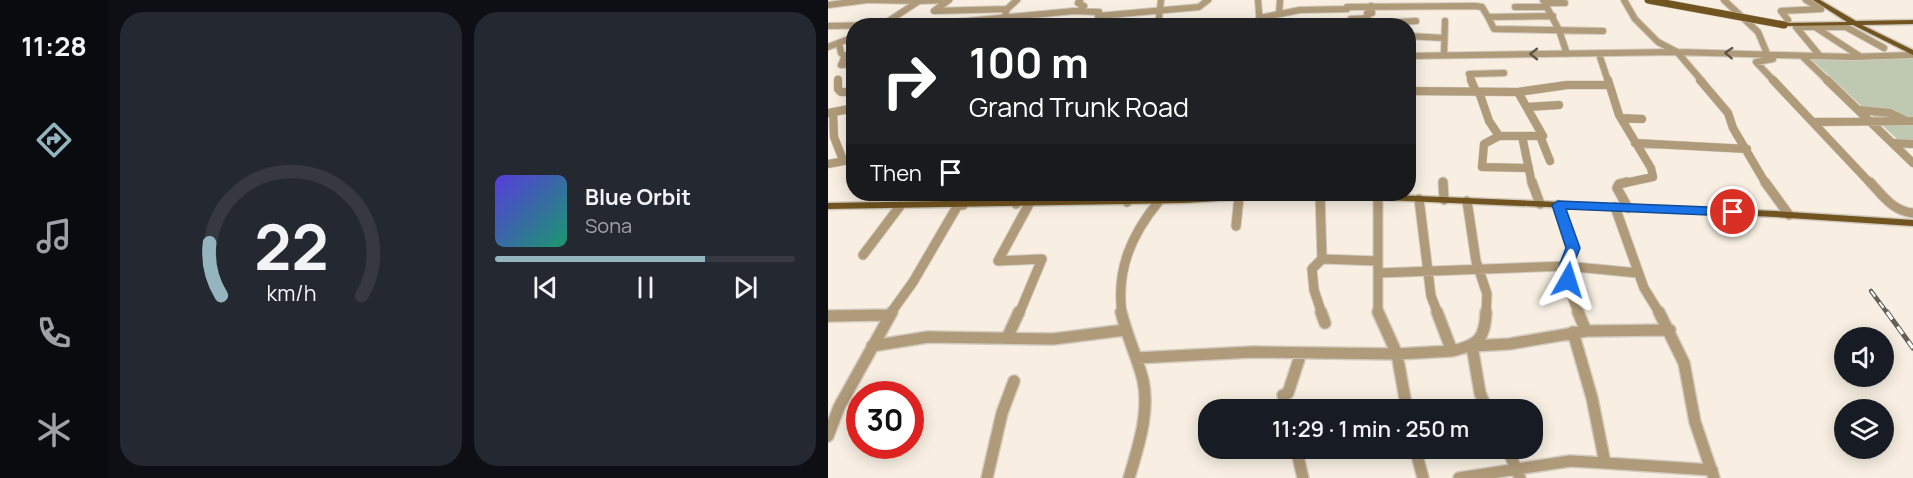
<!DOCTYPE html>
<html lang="en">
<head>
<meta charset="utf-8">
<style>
	body { margin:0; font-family:Manrope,sans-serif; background:#242831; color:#f1f3f6; height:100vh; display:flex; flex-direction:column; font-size:22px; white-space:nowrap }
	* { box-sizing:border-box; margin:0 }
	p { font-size:20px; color:#9ea1a6 }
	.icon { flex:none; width:33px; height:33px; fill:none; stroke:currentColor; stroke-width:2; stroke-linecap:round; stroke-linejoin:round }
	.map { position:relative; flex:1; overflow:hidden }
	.sheet { display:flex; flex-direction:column; gap:12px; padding:12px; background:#0d0f14; width:720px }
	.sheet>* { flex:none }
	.hud { position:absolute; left:18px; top:18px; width:570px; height:183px; border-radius:24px; box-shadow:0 3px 15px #0003; background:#202124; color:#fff; overflow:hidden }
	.buttons { position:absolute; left:1006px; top:327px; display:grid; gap:12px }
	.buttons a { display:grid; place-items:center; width:60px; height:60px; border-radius:50%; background:#171b24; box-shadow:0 3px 15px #0003; font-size:30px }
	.speed { position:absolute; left:18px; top:381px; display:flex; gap:12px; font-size:30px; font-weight:700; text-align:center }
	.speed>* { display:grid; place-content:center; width:78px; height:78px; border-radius:50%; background:#171b24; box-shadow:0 3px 15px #0003; line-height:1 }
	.speed .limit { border:9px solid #d22; background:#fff; color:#111 }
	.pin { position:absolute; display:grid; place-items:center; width:51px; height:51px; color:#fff; margin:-26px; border:3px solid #fff; border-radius:50%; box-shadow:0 2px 6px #0007 }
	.me { position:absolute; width:66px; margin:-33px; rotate:6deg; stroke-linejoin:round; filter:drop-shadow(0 0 4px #0008) }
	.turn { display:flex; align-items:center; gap:21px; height:126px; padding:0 24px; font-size:27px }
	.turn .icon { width:78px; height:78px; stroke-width:2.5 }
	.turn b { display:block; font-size:42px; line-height:51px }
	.then { display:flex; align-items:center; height:57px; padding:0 24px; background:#0003; gap:12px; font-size:22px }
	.sheet .tile { flex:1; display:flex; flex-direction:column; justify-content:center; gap:9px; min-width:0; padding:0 21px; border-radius:24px; background:#242831 }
	.sheet .dial { align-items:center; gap:0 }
	.dial svg { height:156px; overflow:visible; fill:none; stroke:#363941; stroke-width:7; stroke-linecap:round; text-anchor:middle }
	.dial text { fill:#f1f3f6; stroke:none }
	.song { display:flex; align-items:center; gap:18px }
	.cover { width:72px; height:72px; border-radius:9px; background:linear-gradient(135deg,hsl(250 70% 55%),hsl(160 70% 35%)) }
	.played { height:6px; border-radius:3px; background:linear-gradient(90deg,#95b5be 70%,#363941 70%) }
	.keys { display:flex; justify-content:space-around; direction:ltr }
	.sheet .tiles { flex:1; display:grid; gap:12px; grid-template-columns:repeat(2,1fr) }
	.trip { position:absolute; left:370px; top:399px; width:345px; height:60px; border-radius:24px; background:#171b24; box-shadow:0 3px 15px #0003; font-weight:600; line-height:60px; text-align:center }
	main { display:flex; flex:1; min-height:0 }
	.tab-bar { display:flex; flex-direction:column; width:108px; justify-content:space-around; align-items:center; background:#090b0e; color:#9ea1a6 }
	.tab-bar .icon { width:42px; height:42px }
	.tab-bar .selected { color:#95b5be }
	.tab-bar b { font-size:27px; color:#f1f3f6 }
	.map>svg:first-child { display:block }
	.green { fill:#bfc9b2 }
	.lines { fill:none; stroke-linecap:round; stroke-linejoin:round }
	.minor-far3-casing { stroke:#d1cabe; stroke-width:8 }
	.minor-far2-casing { stroke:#d1cabe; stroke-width:9 }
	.minor-far1-casing { stroke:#d1cabe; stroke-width:11 }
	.minor-casing { stroke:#d1cabe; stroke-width:14 }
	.major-casing { stroke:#d1cabe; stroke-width:3 }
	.minor-far3 { stroke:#af9a79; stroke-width:6 }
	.minor-far2 { stroke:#af9a79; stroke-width:8 }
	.minor-far1 { stroke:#af9a79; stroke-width:9 }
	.minor { stroke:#af9a79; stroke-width:11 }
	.major { fill:#71541f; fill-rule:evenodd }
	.rail-far1-casing { stroke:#645f58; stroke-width:4.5 }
	.rail-casing { stroke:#645f58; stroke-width:5 }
	.rail-far1 { stroke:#fffdfb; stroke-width:2; stroke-dasharray:7; stroke-linecap:butt }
	.rail { stroke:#fffdfb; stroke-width:3; stroke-dasharray:9; stroke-linecap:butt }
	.major-bridge-casing { stroke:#d1cabe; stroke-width:8; stroke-linecap:butt }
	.major-bridge { stroke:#71541f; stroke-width:7 }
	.oneway { stroke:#615645 }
	.route { fill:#1a73e8; stroke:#114b97; stroke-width:1.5 }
</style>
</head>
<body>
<main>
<nav class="tab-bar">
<b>11:28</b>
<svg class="icon selected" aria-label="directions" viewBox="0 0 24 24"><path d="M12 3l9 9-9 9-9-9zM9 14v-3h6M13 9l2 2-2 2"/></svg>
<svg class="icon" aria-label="music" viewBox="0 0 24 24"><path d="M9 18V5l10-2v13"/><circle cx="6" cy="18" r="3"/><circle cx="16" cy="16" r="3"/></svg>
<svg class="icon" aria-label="phone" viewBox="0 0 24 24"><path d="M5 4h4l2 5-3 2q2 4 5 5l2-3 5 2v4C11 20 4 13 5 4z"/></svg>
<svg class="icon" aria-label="climate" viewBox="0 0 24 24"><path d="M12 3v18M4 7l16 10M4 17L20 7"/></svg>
</nav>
<section class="sheet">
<div class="tiles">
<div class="tile dial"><svg viewBox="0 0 100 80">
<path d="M14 69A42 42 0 1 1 86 69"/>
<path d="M14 69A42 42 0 0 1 8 42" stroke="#95b5be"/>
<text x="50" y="56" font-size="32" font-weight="700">22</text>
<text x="50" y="72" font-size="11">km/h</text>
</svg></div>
<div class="tile">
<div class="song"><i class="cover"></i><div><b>Blue Orbit</b><p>Sona</p></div></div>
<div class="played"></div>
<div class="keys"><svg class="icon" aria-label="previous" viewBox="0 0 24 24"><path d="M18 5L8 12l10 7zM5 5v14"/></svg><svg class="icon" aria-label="pause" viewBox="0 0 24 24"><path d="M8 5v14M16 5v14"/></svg><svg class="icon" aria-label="next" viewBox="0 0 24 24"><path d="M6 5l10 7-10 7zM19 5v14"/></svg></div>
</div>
</div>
</section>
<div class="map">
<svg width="1085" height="478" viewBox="0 0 1085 478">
	<rect width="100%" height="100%" fill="#f8efe2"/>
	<!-- green -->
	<path class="green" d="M1085,57V142L1071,141L982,58Z"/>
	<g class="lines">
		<!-- minor-far3 casing -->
		<g class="minor-far3-casing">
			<path id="minor-far3" d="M42,0L91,1L53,26
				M121,0L106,11L179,9
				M430,0L432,26
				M715,0L731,30L739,54
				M796,0L807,19L830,42L849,52L874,81
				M896,0L930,32L938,51L935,55
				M91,1L121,0
				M717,3H737
				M0,5L39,0
				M519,7L647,6L654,7L660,17
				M687,7H719
				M251,11L256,6L250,3L252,0
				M451,14L452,0
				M270,16L371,7L380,0
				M725,16L660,17L666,29L775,31
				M431,18L472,10L519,9
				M523,19L540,18L539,13H544L543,6
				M960,20L953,11L993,9L978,0
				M570,22L588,21
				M0,26L53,25
				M86,26L246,11L271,12L270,16
				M174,26L179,9L189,0
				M330,26L333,0
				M412,26L432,25
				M987,27L1033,57
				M580,36L616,38
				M11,43L13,53L17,56L13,65L26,64
				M0,47L26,37
				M771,54L780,81
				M616,55L617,21
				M580,56L849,52L1024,57L1085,55
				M974,56L1000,81
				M992,56L968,27H1018L1056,48
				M945,59L928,62L946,81
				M10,79V81
				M644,81L641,74L676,73"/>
		</g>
		<!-- minor-far2 casing -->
		<g class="minor-far2-casing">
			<path id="minor-far2" d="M10,80V89L13,92H26
				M643,80L648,92
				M780,80L791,115L823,168L825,177L792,184
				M872,80L900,113L905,128L938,184
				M945,80L1043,184
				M999,80L1085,163
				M580,91L690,92L715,136H671L661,121L651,92
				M690,92L739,85H780
				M699,107L731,105
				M1032,110L1062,113L1077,120
				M5,112L6,137L15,160
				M1,113L26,108
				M793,118L814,119
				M986,122L1085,121
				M671,136L656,144L654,167L701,168
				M694,136L704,184
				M712,136L722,161
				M807,143L919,149
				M1066,143L1085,144
				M0,164L26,159"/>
		</g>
		<!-- minor-far1 casing -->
		<g class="minor-far1-casing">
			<path id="minor-far1" d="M615,182L616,200
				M704,182L712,204
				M799,182L791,184L789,188L800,208
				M937,182L961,215
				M1042,182C1055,196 1065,211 1085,213
				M492,194L494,259L550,261
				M550,197V314
				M591,199L603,296L610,314
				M639,201L648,261L659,294L658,314
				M299,202L304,194
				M188,204L189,194
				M135,205L143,194
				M730,205L745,248C735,274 740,289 751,314
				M787,207L816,288L832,314
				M408,226L411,197
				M35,255L72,206
				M551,273L738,266L810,273
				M62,314L85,282L130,205
				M191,314L214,259L170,261L201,204
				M294,314C288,270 303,235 331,201
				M494,314L486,290L484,269L494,259"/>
		</g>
		<!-- minor casing -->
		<g class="minor-casing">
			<path id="minor" d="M293,312C299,336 309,357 315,380C322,413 310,447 301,478
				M493,312L497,323
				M550,312L569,354L579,410
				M609,312L624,351C650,345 657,339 658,312
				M750,312L758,331
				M831,312L856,363L867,422L886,478
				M0,316L61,315
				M745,332L764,398L777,463L884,470
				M179,338L191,312
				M44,346L100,337L225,339L297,330
				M308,358L424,352L569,354L624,351
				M458,410L455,395L460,393L473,353
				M659,410L652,393L644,346L681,344L758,331L842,330
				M0,436L11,407L64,312
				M468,448L475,478
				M587,448L595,478
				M679,448L692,478
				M159,478L174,413L186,381
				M631,478L742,461L777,463"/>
		</g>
		<!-- major casing -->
		<g class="major-casing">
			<path id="major" d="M985,0H992L1028,21L1085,20V24L1034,25L1085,50V55L1025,25L954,26L953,25L956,23L1019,22Z
				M420,194H467L462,197L356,203L0,209V203L356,197Z
				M483,194H543L948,211L1085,220V226L948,217L488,197Z"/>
		</g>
		<!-- minor-far3 -->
		<use href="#minor-far3" class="minor-far3"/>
		<!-- minor-far2 -->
		<use href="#minor-far2" class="minor-far2"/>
		<!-- minor-far1 -->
		<use href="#minor-far1" class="minor-far1"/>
		<!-- minor -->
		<use href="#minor" class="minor"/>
		<!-- major -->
		<use href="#major" class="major"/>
		<!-- rail-far1 casing -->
		<g class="rail-far1-casing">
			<path id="rail-far1" d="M1043,291L1060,314"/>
		</g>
		<!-- rail casing -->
		<g class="rail-casing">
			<path id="rail" d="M1059,312L1085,348"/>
		</g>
		<!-- rail-far1 -->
		<use href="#rail-far1" class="rail-far1"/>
		<!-- rail -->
		<use href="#rail" class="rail"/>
		<!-- major-bridge casing -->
		<g class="major-bridge-casing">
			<path id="major-bridge" d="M820,0L956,25"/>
		</g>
		<!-- major-bridge -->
		<use href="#major-bridge" class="major-bridge"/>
	</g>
	<!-- one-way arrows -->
	<defs><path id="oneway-chevron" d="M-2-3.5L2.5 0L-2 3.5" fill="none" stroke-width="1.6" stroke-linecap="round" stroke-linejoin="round" transform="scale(1.5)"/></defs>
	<g class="oneway">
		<use href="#oneway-chevron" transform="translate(901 53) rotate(-177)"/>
		<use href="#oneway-chevron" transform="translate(706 54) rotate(180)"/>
	</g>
	<!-- route -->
	<path class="route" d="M730,201L905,208L912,212L905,216L738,209L752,248L745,266L748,280L740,285L733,280L731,266L738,248L724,205Z"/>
</svg>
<div class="buttons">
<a><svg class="icon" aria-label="sound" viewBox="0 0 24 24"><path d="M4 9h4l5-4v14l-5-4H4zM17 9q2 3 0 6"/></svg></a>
<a><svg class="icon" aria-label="layers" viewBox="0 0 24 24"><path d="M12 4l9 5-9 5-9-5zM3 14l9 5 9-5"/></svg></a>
</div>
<div class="speed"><div class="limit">30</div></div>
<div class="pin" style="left:905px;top:212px;background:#d93025"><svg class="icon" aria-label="arrive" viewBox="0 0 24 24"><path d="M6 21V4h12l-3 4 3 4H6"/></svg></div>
<svg class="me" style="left:740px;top:280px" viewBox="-20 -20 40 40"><path d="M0-17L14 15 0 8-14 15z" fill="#1a73e8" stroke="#fff" stroke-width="4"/></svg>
<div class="trip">11:29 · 1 min · 250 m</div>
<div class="hud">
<div class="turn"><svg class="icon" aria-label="right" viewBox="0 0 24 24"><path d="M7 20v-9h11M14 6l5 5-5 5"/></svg><div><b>100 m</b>Grand Trunk Road</div></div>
<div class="then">Then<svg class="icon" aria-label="arrive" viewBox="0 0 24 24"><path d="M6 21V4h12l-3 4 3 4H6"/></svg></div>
</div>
</div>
</main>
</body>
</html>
